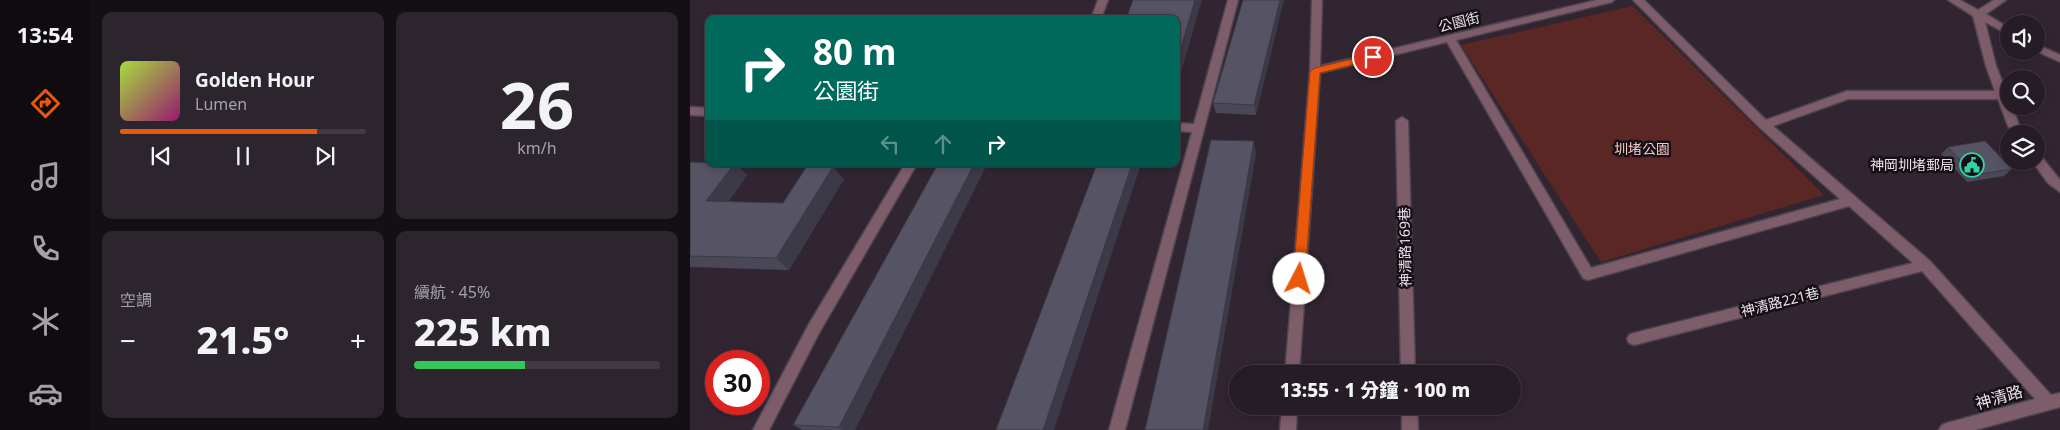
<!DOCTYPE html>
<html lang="zh-TW">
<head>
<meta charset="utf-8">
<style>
	body { margin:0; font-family:"Noto Sans","Noto Sans TC",sans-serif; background:#2d252e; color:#f1f3f6; height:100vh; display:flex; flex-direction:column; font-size:19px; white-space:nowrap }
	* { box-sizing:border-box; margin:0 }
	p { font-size:16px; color:#a3a1a7 }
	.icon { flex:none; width:28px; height:28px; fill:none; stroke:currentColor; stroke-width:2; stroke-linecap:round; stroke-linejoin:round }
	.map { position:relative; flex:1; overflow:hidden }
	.side { display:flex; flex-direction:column; gap:12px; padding:12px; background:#140f15; width:600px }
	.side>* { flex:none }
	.hud { position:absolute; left:15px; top:15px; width:475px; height:152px; border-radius:10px; box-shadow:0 2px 8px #0003,0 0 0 1px #423a43; background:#00695c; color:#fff; overflow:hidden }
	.buttons { position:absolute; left:1310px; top:15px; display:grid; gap:10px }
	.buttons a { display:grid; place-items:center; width:45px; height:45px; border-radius:50%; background:#251c26; box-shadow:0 2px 8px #0003,0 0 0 1px #423a43; font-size:25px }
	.speed { position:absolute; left:15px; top:350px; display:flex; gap:10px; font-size:25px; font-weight:700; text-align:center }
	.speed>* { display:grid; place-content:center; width:65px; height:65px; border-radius:50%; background:#251c26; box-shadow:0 2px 8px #0003,0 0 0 1px #423a43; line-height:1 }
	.speed .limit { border:8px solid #d22; background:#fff; color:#111 }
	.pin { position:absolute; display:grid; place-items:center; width:42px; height:42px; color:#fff; margin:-21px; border:2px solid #fff; border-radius:50%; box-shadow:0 1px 5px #0007 }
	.me { position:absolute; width:55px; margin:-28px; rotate:5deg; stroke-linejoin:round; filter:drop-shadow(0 0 4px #0008) }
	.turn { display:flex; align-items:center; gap:18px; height:105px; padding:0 25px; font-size:22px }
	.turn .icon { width:65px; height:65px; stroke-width:2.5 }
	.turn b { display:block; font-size:35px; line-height:42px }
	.lanes { display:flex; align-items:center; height:48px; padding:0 25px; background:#0003; justify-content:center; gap:25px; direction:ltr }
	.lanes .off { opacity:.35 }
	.big { font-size:38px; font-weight:800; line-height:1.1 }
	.side .widget { flex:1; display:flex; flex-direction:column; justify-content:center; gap:8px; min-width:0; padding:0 18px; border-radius:10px; background:#2d252e }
	.side .dial { align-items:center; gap:0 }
	.dial b { font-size:65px; line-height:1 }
	.song { display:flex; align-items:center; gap:15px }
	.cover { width:60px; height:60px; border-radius:8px; background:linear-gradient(135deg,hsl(80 70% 55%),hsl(320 70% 35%)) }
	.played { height:5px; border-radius:2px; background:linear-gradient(90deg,#ea580c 80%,#423a43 80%) }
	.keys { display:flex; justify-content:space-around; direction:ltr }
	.heat { display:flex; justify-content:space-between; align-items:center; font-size:28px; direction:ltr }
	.charge { height:8px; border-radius:4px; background:linear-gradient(90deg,#34c759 45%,#423a43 0) }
	.side .tiles { flex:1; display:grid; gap:12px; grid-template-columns:repeat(2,1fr) }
	.trip { position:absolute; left:539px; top:365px; width:292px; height:50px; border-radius:25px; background:#251c26; box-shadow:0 2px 8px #0003,0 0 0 1px #423a43; font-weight:800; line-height:50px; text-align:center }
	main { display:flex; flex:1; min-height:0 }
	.menu { display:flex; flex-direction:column; width:90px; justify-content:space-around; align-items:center; background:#0f0b0f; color:#a3a1a7 }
	.menu .icon { width:35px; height:35px }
	.menu .active { color:#ea580c }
	.menu b { font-size:22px; color:#f1f3f6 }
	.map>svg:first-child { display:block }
	.green { fill:#5b2724 }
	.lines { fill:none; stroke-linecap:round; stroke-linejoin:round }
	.minor-casing { stroke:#4e434f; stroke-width:3 }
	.minor { fill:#7e5d6a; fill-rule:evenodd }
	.wall { fill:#4a4757 }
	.shaded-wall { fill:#3c3a47 }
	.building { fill:#565365; stroke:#3c3a47 }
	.route { fill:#ea580c; stroke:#983908 }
	.labels { text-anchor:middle; stroke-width:5; stroke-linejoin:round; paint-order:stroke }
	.street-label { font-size:14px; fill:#e9e1e9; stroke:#161016 }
	.park-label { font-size:14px; fill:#f4c6c1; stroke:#161016 }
	.poi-label { font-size:14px; fill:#e9e1e9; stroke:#161016; text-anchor:end }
	.near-street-label { font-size:16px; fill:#e9e1e9; stroke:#161016 }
</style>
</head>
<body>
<main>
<nav class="menu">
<b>13:54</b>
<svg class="icon active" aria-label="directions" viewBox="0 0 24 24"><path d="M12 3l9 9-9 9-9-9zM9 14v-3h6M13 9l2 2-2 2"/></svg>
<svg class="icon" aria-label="music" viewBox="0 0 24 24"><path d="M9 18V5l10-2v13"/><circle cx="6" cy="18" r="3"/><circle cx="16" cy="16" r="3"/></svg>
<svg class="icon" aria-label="phone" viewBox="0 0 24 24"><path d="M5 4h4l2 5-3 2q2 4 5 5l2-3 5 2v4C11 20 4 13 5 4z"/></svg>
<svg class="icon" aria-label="climate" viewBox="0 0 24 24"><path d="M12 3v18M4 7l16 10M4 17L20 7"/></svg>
<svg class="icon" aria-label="car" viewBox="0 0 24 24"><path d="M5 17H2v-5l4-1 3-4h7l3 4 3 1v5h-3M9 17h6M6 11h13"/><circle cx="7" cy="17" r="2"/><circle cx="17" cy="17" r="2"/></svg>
</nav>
<section class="side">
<div class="tiles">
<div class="widget">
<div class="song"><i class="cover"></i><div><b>Golden Hour</b><p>Lumen</p></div></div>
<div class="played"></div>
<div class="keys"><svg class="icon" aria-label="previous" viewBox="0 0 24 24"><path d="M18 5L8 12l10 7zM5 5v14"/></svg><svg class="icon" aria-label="pause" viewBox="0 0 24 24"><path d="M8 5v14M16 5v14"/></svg><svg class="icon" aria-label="next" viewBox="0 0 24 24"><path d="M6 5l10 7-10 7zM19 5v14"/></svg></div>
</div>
<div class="widget dial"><b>26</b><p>km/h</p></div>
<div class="widget"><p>空調</p>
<div class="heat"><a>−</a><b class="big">21.5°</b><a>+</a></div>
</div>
<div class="widget"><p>續航 · 45%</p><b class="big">225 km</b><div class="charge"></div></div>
</div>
</section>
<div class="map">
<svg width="1370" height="430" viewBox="0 0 1370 430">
	<rect width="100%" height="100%" fill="#312532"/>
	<!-- green -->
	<path class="green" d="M943,6L1134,195L911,262L771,45Z"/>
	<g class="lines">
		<!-- minor casing -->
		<g class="minor-casing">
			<path id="minor" d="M408,0H418L411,19H401Z
				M538,0H548L435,430H419L502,132L486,131V123L504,124Z
				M622,0H632L630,66L907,0H924L922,2L766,40L901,268L1150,199L1070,128L943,0H954L1076,120L1157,91H1305L1296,66L1283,16L1258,0H1270L1288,10L1304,0H1316L1296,14L1319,28V35L1295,22L1306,66L1319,98V106H1322L1329,125L1336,134H1324L1318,126L1308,99H1158L1083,126L1240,261L1361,395L1370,393V407L1285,430H1249L1252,425L1257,423L1345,399L1232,271L944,345L939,343L937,339L939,335L944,333L1223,263L1159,206L898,280L893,278L757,42L630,73L609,374H595L620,71Z
				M1346,44L1370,55V62L1346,51Z
				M0,107L19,108V116L0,115Z
				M712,117L718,121L725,374H711L706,121Z
				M1346,154L1350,155L1370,180V192L1358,183L1342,161H1346Z
				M215,164H227L129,333L79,430H63L119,324Z
				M592,406H607L606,430H590Z
				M712,406H727L728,430H712Z"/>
		</g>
		<!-- minor -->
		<use href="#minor" class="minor"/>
	</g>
	<!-- wall -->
	<path class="wall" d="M553,0L566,115L526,113L523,103Z
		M1258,147L1322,169L1314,176L1277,182L1251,154Z
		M0,164H45L57,175L38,202L93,203L154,179L99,270L0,267Z
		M248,164H297L165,430H112L103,425Z"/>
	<!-- shaded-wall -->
	<path class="shaded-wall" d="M505,0H512L486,89V65Z
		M590,0H594L566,115L564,105Z
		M564,141L566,154L518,430H513Z
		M44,164H45L57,175L30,213L16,201Z
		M284,164H297L165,430H153L149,427Z
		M442,164H451L364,430H353Z
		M143,167L154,179L99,270L86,258Z"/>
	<!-- building -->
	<path class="building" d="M443,0H505L486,65V19H436Z
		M553,0H590L564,105L523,103Z
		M521,140L564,141L513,430H455Z
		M1295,141L1322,169L1284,175L1258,147Z
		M1,162L19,163V164H44L16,201L93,203L117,166L143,167L86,258L0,256V164Z
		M248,164H284L149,427L103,425Z
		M407,164H442L353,430H306Z"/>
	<!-- route -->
	<path class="route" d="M683,54L688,57L686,59L630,73L615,279L609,284L603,279L620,71L625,68Z"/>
	<!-- icons -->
	<defs>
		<g id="civic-ring" transform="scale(1.25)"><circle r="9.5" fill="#161016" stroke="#30d4a9" stroke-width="1.5"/><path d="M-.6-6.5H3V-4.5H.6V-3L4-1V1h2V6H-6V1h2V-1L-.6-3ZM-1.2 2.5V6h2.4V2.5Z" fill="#30d4a9"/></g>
	</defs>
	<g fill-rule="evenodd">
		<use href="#civic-ring" x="1282" y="165"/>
	</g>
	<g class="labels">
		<!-- street labels -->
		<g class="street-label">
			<text transform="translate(769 22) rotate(-14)" y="5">公園街</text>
			<text transform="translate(715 247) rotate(-91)" y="5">神清路169巷</text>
			<text transform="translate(1090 302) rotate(-14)" y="5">神清路221巷</text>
		</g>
		<!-- park labels -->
		<g class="park-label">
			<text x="952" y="154">圳堵公園</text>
		</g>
		<!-- poi labels -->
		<g class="poi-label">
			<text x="1264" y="170">神岡圳堵郵局</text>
		</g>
		<!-- near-street labels -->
		<g class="near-street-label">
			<text transform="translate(1309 397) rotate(-16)" y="6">神清路</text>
		</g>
	</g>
</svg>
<div class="buttons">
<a><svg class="icon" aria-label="sound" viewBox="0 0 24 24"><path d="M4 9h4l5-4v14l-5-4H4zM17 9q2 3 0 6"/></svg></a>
<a><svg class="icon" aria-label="search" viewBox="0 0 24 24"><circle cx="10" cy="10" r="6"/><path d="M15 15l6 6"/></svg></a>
<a><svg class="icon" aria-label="layers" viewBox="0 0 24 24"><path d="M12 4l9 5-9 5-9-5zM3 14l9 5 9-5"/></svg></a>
</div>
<div class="speed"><div class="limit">30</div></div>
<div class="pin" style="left:683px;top:57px;background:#d93025"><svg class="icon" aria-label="arrive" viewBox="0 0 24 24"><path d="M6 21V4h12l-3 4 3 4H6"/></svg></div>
<svg class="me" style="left:609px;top:279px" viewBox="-20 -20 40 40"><circle r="19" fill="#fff"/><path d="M0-13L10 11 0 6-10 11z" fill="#ea580c"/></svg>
<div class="trip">13:55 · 1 分鐘 · 100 m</div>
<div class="hud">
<div class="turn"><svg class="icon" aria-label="right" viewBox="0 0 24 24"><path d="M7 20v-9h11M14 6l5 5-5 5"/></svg><div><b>80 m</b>公園街</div></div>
<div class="lanes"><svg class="icon off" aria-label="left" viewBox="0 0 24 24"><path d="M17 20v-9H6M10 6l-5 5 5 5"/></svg><svg class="icon off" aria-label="ahead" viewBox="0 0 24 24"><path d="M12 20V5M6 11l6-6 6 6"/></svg><svg class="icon" aria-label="right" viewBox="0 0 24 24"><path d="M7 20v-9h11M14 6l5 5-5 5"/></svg></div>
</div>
</div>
</main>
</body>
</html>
